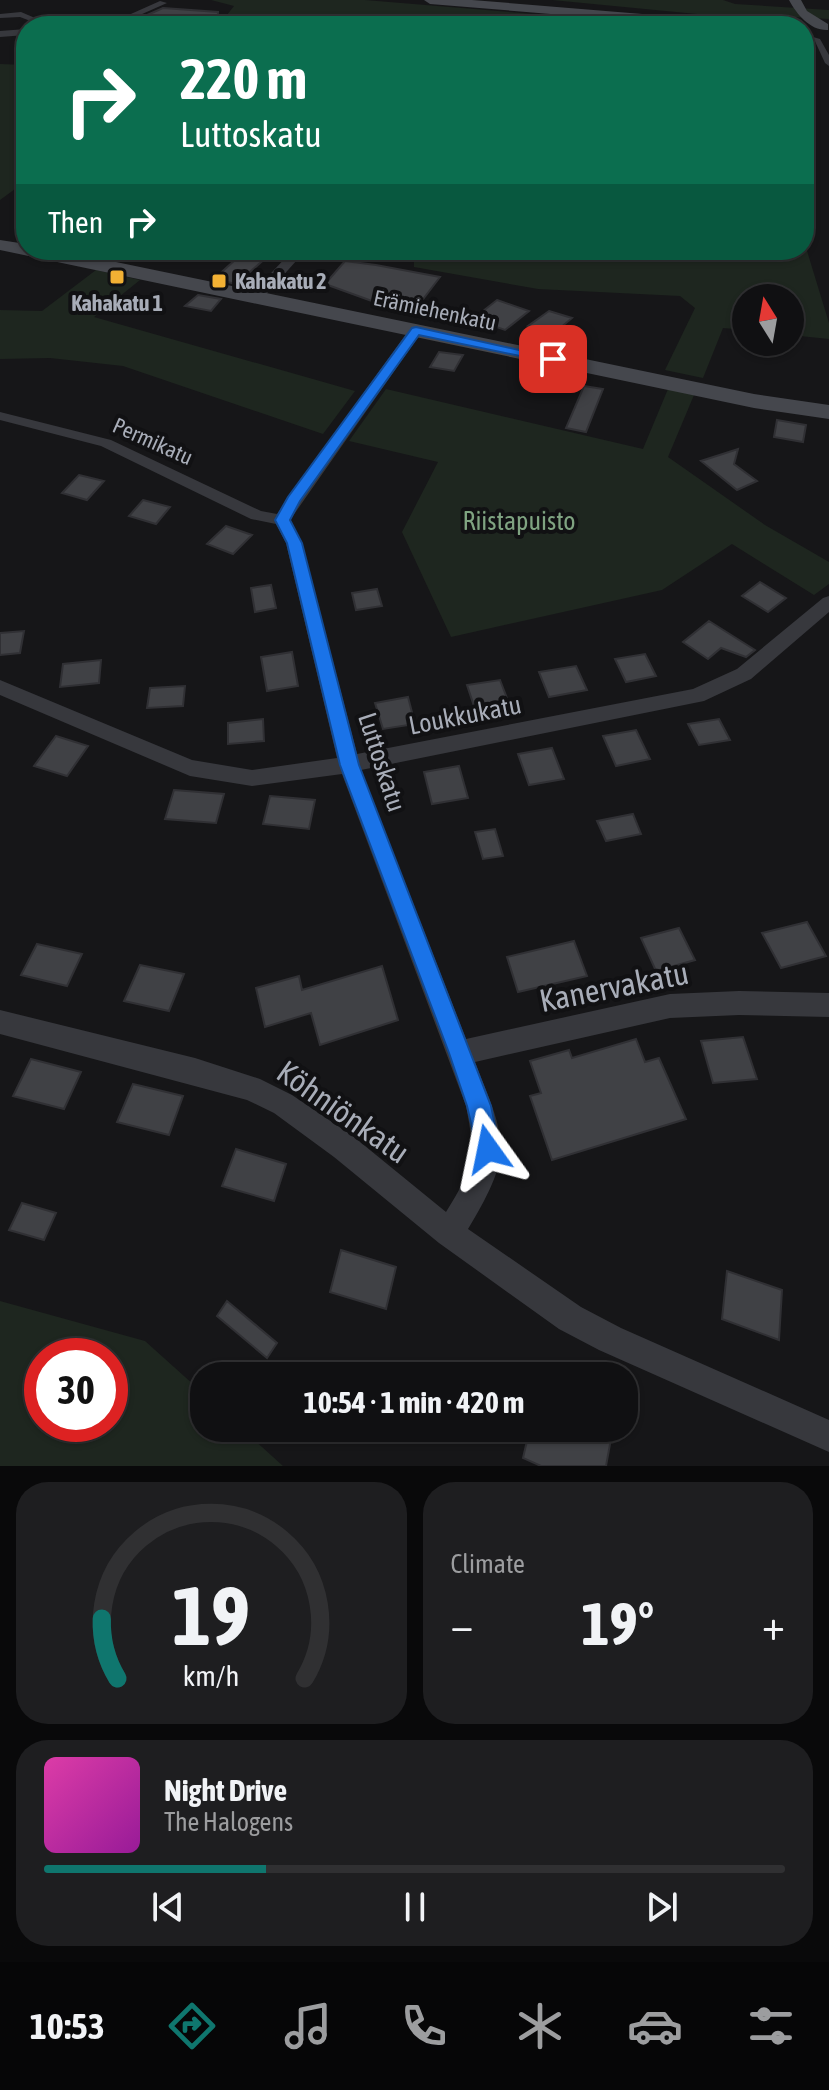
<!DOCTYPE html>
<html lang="en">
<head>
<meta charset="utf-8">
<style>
	body { margin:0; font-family:"Asap Condensed",sans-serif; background:#1e1e20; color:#f1f3f6; height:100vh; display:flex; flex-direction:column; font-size:30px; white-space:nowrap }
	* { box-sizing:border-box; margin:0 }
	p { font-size:26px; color:#9c9d9f }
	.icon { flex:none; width:44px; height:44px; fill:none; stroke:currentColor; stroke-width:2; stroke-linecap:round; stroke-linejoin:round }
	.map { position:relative; height:1466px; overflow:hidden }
	.details { display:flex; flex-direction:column; gap:16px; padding:16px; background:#09090a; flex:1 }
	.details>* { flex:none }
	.hud { position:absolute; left:16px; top:16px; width:798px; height:244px; border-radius:32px; box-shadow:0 2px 6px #0004,0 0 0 2px #303032; background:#0b6e4f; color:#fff; overflow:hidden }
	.needle { width:52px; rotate:349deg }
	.buttons { position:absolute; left:732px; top:284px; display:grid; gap:16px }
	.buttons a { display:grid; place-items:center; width:72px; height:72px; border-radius:50%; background:#101012; box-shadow:0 2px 6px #0004,0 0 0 2px #303032; font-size:40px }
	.speed { position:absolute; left:24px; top:1338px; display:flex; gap:16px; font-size:40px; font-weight:700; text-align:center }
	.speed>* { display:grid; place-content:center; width:104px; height:104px; border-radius:50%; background:#101012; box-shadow:0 2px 6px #0004,0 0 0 2px #303032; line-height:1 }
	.speed .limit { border:12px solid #d22; background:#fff; color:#111 }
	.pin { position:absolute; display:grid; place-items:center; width:68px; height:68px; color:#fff; margin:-34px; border-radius:16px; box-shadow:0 4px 12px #0006 }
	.me { position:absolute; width:88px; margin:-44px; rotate:348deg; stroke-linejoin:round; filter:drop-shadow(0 0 6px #0008) }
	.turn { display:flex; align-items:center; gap:28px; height:168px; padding:0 32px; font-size:36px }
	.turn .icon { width:104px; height:104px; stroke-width:2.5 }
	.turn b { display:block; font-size:56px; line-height:68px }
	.then { display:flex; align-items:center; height:76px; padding:0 32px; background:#0003; gap:16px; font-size:30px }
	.big { font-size:60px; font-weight:700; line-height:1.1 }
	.details .card { flex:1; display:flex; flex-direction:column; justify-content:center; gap:12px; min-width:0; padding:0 28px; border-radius:32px; background:#1e1e20 }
	.details .dial { align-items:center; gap:0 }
	.dial svg { height:208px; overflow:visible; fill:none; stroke:#303032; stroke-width:7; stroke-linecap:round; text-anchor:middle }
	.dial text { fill:#f1f3f6; stroke:none }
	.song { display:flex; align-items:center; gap:24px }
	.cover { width:96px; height:96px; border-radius:12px; background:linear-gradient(135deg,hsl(320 70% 55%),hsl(300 70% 35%)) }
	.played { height:8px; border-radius:4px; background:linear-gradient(90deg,#0f766e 30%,#303032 30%) }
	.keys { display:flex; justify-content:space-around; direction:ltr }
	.heat { display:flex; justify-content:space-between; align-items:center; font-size:44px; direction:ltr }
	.details .tiles { flex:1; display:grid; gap:16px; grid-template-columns:1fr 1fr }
	.card:last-child { grid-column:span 2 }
	.trip { position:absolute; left:190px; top:1362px; width:448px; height:80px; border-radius:32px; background:#101012; box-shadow:0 2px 6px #0004,0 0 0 2px #303032; font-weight:700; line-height:80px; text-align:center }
	.tab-bar { display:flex; height:128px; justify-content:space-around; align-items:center; background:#060607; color:#9c9d9f }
	.tab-bar .icon { width:56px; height:56px }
	.tab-bar .current { color:#0f766e }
	.tab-bar b { font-size:36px; color:#f1f3f6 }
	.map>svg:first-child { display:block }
	.green { fill:#1e261f; fill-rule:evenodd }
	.building { fill:#404145; stroke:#303034; stroke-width:2 }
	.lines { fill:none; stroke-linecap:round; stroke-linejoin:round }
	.street { fill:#37383d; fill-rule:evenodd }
	.secondary { fill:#45474d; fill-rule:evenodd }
	.route { fill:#1a73e8; stroke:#114b97; stroke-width:2 }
	.poi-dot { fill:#f2b134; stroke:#111113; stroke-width:3 }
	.labels { text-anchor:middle; stroke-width:8; stroke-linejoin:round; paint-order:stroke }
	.far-poi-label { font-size:22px; font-weight:bold; fill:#a8adb8; stroke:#111113; text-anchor:start }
	.far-street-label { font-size:22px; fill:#a8adb8; stroke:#111113 }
	.park-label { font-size:26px; fill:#7fa381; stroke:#111113 }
	.street-label { font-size:26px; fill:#a8adb8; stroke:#111113 }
	.near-street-label { font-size:32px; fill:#a8adb8; stroke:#111113 }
</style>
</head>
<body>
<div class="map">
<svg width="829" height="1466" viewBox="0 0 829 1466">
	<rect width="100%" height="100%" fill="#161618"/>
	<!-- green -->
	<path class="green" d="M211,0H365L678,26H246L223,20L234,6Z
		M552,0H723L735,4L829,10V19L792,17L789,21L779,22Z
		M0,64L26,65V181L0,200Z
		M804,241L829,323V339L790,335V298H746V330L723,328L703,378L665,370L695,308L680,296L538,289L414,267V250H804Z
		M96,270L140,280L94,317L355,391L323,434L123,366L50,358L0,359V310L42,311Z
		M386,389L643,449L668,389L694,395L668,457L765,525L829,562V584L814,595L732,544L662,590L451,637L402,532L438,462L349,441Z
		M0,1301L145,1341L204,1394V1428H241L283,1466H0ZM42,1356H110V1424H42Z"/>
	<!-- building -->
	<path class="building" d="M163,8L218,12L217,26H122Z
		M246,250H275L236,284L214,279Z
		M345,261L376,265L440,277L417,307L392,298L383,305L325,284Z
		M198,295L221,299L211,311L185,306Z
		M497,300L529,311L505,330L473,319Z
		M549,311L572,318L553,334L528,326Z
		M439,352L463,355L454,371L430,367Z
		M584,386L603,389L586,432L566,428Z
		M777,420L806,425L803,442L774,437Z
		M738,449L734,464L757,481L737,490L701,461Z
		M79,475L104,481L87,500L62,493Z
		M143,500L170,507L156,524L129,516Z
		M226,526L252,535L233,554L207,544Z
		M760,582L786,598L768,612L742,596Z
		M271,585L276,608L255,612L251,588Z
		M377,589L382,606L356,610L352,593Z
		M709,621L755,650L746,657L721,648L708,659L683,642Z
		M24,631L20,653L0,655V633Z
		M292,652L298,686L267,691L261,657Z
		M645,654L656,676L626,682L615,659Z
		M101,660L99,683L60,687L63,664Z
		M576,666L587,690L549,697L539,672Z
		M500,680L510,706L476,712L467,685Z
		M185,686L183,706L147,708L150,688Z
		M408,697L415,724L383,729L375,703Z
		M263,719L264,741L228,744V723Z
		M719,719L730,740L699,745L688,724Z
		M636,730L650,759L616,766L603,736Z
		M56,736L88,746L67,776L34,766Z
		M552,748L564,779L529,785L518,754Z
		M459,766L468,798L432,804L424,772Z
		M174,790L224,794L216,823L165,819Z
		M270,796L315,800L309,829L263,824Z
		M633,814L641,834L606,841L597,821Z
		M495,829L503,856L483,859L475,832Z
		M807,922L826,956L781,968L762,933Z
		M679,928L695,960L656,971L641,938Z
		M574,941L587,976L518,992L507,957Z
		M37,944L82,954L67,986L21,975Z
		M140,965L184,974L169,1011L124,1001Z
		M382,966L398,1020L320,1045L311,1013L265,1027L256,988L299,976L302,990Z
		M743,1037L757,1079L713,1083L701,1041Z
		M636,1039L645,1062L659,1058L686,1119L552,1160L530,1096L541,1093L530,1061L569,1050L572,1058Z
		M31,1059L81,1072L64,1109L13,1096Z
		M133,1084L183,1096L169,1135L117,1122Z
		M236,1149L286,1164L274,1201L222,1186Z
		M22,1203L56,1213L44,1240L9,1230Z
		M341,1250L396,1267L386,1309L330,1292Z
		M727,1271L782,1290L779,1340L722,1319Z
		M227,1301L277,1343L267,1358L217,1316Z
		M530,1428H613L606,1466H541L523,1458Z"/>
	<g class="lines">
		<!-- street -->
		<path class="street" d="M160,1L167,3L115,26H104Z
			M21,12L42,21L98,26L41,25L20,17L0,18V14Z
			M26,29V35L0,37V31Z
			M813,37L820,39L829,55V66L825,63Z
			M74,250H87L75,261H67L65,258Z
			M293,250H306L262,299H252V293Z
			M411,327L423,330L290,520L302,543L357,754L693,689L737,669L823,598L829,596V612L751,679L704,701L361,770L466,1039L670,994L739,991L829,993V1017L739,1015L670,1018L475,1062C485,1089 500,1119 501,1147C502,1172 480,1209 468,1229L581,1307L621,1328L829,1420V1452L599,1350L559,1329L439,1243L334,1157L274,1113L247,1100L0,1034V1010L195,1058L260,1079L292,1095L354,1137L446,1212C474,1167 476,1157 466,1106L342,774L252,786L190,776L0,695V680L192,760L252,770L337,758L286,543L276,524L251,519L101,446L0,420V412L111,440L261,511L277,514Z"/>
		<!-- secondary -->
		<path class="secondary" d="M424,0H472L740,22L746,26H696L430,4Z
			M789,0H801L807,11L828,24V30C811,31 797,15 789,0Z
			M762,22L767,23L769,26H756Z
			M0,240L26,244V250H58L754,394L829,405V419L754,408L0,250Z"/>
	</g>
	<!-- route -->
	<path class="route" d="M416,327L559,359L553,363L419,335L300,501L290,520L302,543L359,765L491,1106L500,1149L497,1158L488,1161L479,1158L467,1106L449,1053L340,765L287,543L275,520L288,497L412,328Z"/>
	<!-- markers -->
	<g class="poi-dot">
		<rect x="109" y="269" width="16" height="16" rx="4"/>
		<rect x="211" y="273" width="16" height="16" rx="4"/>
	</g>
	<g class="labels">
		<!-- far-poi labels -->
		<g class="far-poi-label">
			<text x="235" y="289">Kahakatu 2</text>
			<text x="117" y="311" text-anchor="middle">Kahakatu 1</text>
		</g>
		<!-- far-street labels -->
		<g class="far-street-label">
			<text transform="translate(435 310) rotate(12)" y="8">Erämiehenkatu</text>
			<text transform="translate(153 441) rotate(24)" y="8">Permikatu</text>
		</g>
		<!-- park labels -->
		<g class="park-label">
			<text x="519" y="530">Riistapuisto</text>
		</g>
		<!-- street labels -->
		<g class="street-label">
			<text transform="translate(465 715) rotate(-11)" y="9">Loukkukatu</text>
			<text transform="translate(382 762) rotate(72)" y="9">Luttoskatu</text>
		</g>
		<!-- near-street labels -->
		<g class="near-street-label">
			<text transform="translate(614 987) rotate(-11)" y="11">Kanervakatu</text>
			<text transform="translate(343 1112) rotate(35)" y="11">Köhniönkatu</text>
		</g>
	</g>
</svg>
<div class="buttons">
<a><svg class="needle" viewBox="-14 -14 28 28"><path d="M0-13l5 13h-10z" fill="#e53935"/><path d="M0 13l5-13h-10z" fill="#9c9d9f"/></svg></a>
</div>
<div class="speed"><div class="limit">30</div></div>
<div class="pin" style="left:553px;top:359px;background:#d93025"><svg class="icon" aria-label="arrive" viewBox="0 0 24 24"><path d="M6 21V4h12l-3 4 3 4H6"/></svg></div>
<svg class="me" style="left:488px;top:1149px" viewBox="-20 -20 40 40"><path d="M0-17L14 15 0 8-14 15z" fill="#1a73e8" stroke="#fff" stroke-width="4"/></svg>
<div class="trip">10:54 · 1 min · 420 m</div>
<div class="hud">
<div class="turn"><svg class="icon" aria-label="right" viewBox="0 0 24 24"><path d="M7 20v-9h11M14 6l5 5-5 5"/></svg><div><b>220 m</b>Luttoskatu</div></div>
<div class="then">Then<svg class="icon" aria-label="right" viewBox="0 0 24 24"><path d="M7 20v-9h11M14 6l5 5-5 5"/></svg></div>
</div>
</div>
<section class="details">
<div class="tiles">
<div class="card dial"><svg viewBox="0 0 100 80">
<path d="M14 69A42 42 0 1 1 86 69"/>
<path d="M14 69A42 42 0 0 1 8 46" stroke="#0f766e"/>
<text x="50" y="56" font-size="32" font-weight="700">19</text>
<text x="50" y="72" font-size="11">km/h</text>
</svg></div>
<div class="card"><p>Climate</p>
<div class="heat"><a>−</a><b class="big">19°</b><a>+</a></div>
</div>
<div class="card">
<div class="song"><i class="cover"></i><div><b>Night Drive</b><p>The Halogens</p></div></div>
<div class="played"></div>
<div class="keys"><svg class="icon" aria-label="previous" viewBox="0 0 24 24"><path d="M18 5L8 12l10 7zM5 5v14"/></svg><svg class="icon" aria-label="pause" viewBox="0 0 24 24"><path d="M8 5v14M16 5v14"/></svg><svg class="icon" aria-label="next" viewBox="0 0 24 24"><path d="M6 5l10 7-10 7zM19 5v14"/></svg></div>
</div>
</div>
</section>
<nav class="tab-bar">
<b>10:53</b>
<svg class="icon current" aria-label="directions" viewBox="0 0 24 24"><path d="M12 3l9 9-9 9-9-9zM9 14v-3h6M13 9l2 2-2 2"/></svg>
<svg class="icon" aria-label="music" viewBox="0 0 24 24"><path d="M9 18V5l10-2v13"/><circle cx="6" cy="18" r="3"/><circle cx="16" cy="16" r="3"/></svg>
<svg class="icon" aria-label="phone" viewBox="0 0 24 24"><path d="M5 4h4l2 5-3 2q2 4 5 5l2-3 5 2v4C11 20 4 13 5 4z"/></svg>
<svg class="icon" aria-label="climate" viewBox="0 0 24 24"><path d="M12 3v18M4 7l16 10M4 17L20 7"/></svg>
<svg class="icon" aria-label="car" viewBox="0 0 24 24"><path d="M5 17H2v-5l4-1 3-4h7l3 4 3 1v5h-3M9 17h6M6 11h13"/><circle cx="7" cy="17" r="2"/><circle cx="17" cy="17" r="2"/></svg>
<svg class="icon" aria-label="filters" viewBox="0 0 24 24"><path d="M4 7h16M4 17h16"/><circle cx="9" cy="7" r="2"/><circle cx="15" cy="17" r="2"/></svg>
</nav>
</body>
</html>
